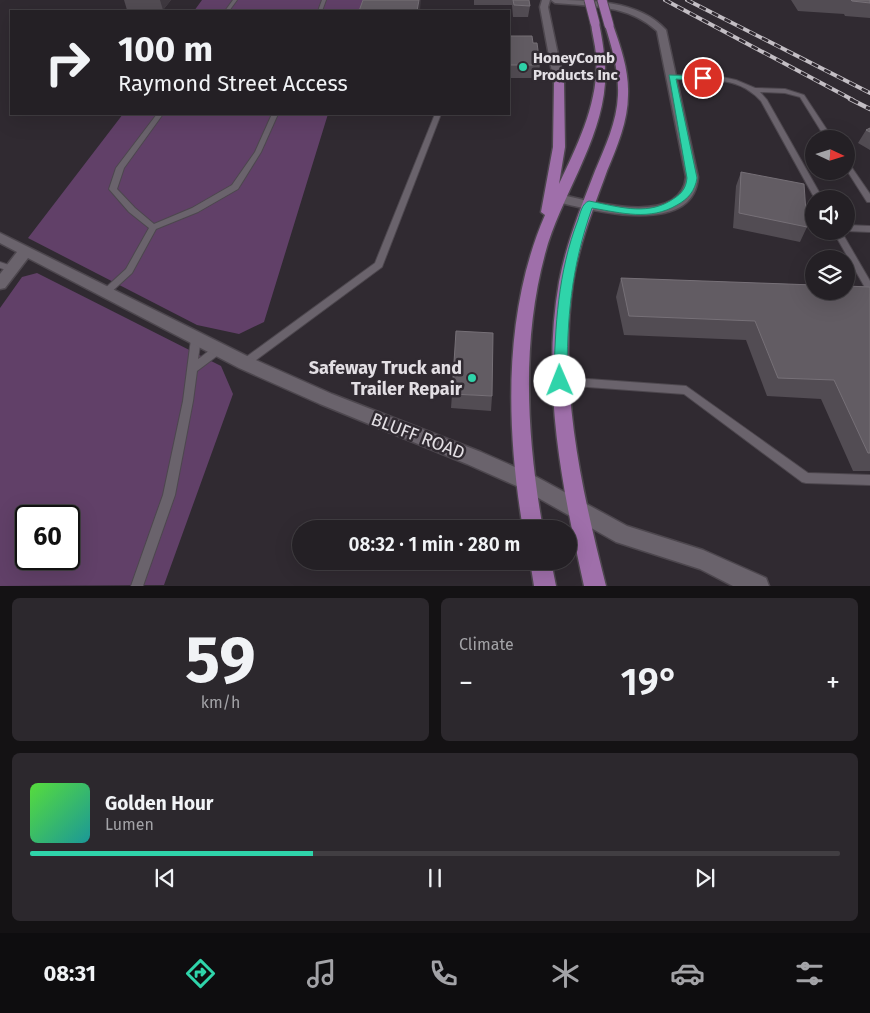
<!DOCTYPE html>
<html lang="en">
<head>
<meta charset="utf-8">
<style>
	body { margin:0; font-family:"Fira Sans",sans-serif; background:#2c282d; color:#f1f3f6; height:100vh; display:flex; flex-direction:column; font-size:19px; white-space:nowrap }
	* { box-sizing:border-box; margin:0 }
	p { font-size:16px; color:#a3a3a7 }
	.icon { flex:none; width:28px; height:28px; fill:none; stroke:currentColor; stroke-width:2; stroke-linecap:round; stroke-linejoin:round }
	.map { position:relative; height:586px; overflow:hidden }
	.drawer { display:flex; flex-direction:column; gap:12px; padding:12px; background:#141214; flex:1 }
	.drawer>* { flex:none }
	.top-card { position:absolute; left:10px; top:10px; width:500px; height:105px; border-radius:0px; box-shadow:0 5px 20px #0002,0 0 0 1px #413e42; background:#242025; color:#f1f3f6; overflow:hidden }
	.needle { width:32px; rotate:94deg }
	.tools { position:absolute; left:805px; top:130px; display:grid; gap:10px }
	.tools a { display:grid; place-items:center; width:50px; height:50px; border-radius:50%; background:#242025; box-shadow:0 5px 20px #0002,0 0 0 1px #413e42; font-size:25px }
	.speed { position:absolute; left:15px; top:505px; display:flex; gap:10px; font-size:25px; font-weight:700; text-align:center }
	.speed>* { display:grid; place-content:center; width:65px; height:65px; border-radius:50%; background:#242025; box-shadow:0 5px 20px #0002,0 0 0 1px #413e42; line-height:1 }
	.speed .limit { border:2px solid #111; border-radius:8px; background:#fff; color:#111 }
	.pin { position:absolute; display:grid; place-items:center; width:42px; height:42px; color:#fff; margin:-21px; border:2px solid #fff; border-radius:50%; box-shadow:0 1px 5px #0007 }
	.me { position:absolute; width:55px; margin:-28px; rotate:359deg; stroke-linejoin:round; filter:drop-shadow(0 0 4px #0008) }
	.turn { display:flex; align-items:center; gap:18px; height:105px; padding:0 25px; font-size:22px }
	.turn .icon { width:65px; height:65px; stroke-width:2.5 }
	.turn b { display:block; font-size:35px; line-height:42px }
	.big { font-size:38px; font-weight:600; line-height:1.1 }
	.drawer .widget { flex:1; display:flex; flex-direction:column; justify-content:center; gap:8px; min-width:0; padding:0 18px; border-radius:8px; background:#2c282d }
	.drawer .dial { align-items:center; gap:0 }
	.dial b { font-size:65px; line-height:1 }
	.song { display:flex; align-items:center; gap:15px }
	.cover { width:60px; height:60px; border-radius:8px; background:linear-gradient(135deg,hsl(110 70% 55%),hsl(180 70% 35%)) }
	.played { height:5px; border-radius:2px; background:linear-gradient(90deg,#2fd4aa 35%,#413e42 35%) }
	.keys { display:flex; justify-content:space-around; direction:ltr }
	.heat { display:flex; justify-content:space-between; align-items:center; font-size:28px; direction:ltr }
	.drawer .tiles { flex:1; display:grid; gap:12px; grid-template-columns:1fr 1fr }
	.widget:last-child { grid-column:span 2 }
	.trip { position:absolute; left:292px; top:520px; width:285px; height:50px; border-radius:25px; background:#242025; box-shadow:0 5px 20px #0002,0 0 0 1px #413e42; font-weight:600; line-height:50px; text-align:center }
	.menu { display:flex; height:80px; justify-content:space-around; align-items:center; background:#0e0d0f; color:#a3a3a7 }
	.menu .icon { width:35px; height:35px }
	.menu .current { color:#2fd4aa }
	.menu b { font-size:22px; color:#f1f3f6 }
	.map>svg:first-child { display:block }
	.green { fill:#614068; fill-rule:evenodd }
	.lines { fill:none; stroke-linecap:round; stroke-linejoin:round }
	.lane-casing { stroke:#4d474e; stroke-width:2 }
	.street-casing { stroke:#4d474e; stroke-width:3 }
	.primary-casing { stroke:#4d474e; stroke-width:3 }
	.lane { fill:#6a636c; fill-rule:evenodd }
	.street { fill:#6a636c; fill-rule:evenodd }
	.primary { fill:#9f6faa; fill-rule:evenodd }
	.rail-far1-casing { stroke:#c3bec4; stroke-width:4 }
	.rail-casing { stroke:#c3bec4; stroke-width:4.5 }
	.rail-far1 { stroke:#302a31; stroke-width:2.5; stroke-dasharray:7; stroke-linecap:butt }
	.rail { stroke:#302a31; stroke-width:3; stroke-dasharray:9; stroke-linecap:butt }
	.primary-bridge-casing { stroke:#4d474e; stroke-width:11; stroke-linecap:butt }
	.primary-bridge { stroke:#9f6faa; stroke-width:9 }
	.wall { fill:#524c53 }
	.shaded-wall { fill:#3e383f }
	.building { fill:#625c63; stroke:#767077 }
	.route { fill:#2fd4aa; stroke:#1f8a6e }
	.poi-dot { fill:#2fd4aa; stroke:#302a31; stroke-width:2 }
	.labels { text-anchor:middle; stroke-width:5; stroke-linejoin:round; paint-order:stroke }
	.far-poi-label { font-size:15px; font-weight:bold; fill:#e3dfe4; stroke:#302a31; text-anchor:start }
	.poi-label { font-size:18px; font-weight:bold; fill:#e3dfe4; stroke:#302a31; text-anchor:end }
	.street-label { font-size:18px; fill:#e3dfe4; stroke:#302a31 }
</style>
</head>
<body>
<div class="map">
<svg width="870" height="586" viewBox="0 0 870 586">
	<rect width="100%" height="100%" fill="#302a31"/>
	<!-- green -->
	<path class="green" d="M202,0H363L360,11H194Z
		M123,114H328L264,322L239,334L197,325L28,238Z
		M37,273L221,366L233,394L164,585L0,586V308L22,277ZM26,516H69V559H26Z"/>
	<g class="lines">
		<!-- lane casing -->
		<g class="lane-casing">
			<path id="lane" d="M233,0H237L229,11H225Z
				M322,0H326L322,11H318Z
				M671,75L722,77L736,80L755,88L785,89L804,95L833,139H826L800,97L785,93L760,92L767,100L823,199H815L761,101C735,72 703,83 669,78L668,77Z
				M157,114H163L124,168L117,189L135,208L154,224L192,208L232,185L255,152L272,114H278L261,152L238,189L198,212L156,229L132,273L108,295H102L101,293L102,291L126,269L149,228L129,212L109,189L116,168Z
				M435,114H441L382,267L248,366L245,367L242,366L240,363L242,360L375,263Z
				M846,161L848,162L870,194V202H867L846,169Z
				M846,225L870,226V232L846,231Z
				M833,231H841L870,281V292L867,291Z
				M0,262L15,267L16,269L12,272L0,268Z
				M196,335L199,336L201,339L198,359C205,355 213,345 221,347L223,350L221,353L197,371L193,401L175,495L143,586H131L163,495L183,401L191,339L193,336Z
				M560,377L686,386L808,473L870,475V485L806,483L802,482L684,394L560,385L556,384L555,381L556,378Z"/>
		</g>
		<!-- street casing -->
		<g class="street-casing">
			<path id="street" d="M542,0H550L548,7L564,83L559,86L554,83L540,7Z
				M551,0C589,0 639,0 666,30L698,177C694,238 589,210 554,201L553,198L559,194C589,201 681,228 686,177L657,31C629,5 591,6 555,3Z
				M0,233L251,358L332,394L481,452L533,475L627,526L703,550L766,578L769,586H733L700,569L616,542L519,487L467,464L320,404L239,368L28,258L5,288L0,289V274L17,252L0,243Z"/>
		</g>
		<!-- primary casing -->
		<g class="primary-casing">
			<path id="primary" d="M595,20L599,23C603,43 606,62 605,83C601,143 560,197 545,254C521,343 527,439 543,529H523C506,427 503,312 545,215L541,212L553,147L554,83L559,80L564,83L565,147L559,184C578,144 600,100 596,54C595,44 592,33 591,23Z
				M609,22L613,25C621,48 629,71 628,95C628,121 617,147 607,171C594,207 579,244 573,283C558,385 581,487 606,586H584C562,486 541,384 559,282C566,244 581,207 595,171C605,147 617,122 618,95C619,71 612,48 605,25Z
				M530,561H551L556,586H534Z"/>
		</g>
		<!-- lane -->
		<use href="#lane" class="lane"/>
		<!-- street -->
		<use href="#street" class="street"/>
		<!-- primary -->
		<use href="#primary" class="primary"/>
		<!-- rail-far1 casing -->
		<g class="rail-far1-casing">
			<path id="rail-far1" d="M665,0L853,100
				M687,0L870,93"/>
		</g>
		<!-- rail casing -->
		<g class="rail-casing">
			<path id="rail" d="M850,99L870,109"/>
		</g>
		<!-- rail-far1 -->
		<use href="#rail-far1" class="rail-far1"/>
		<!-- rail -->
		<use href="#rail" class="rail"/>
		<!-- primary-bridge casing -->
		<g class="primary-bridge-casing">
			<path id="primary-bridge" d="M589,0L595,23
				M602,0L609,25"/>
		</g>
		<!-- primary-bridge -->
		<use href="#primary-bridge" class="primary-bridge"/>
	</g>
	<!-- wall -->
	<path class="wall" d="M124,0H171L163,10H127Z
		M474,0H529L530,6L528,17H513L512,5H474Z
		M791,0H870V18L845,16L844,14L798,11Z
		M509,36L533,43L540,65L538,78H509Z
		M870,128V150L858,143L866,130Z
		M741,172L807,227L800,242L733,228L736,186Z
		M621,278L870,287V471H853L821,399L767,396L746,340L624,335L616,297Z
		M452,394L492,396L491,411L451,408Z"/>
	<!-- shaded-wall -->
	<path class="shaded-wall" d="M160,0H171L163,10Z
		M419,0H421L420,11H417Z"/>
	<!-- building -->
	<path class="building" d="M363,0H419L417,11H359Z
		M513,0H529L530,6L514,5Z
		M851,0H870V3L852,1Z
		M509,36H532L533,43H537L540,65H509Z
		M870,128V132L866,130Z
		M741,172L804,184L807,227L739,213Z
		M621,278L814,285V291H846V286L870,287V453H868L834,380L778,378L755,321L629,316Z
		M456,331L493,333L492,396L452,394Z"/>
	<!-- route -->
	<path class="route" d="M669,75L703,76L707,78L703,81L676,79L697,178C695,191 688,199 677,205C650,221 622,213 592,208C571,268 567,318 567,381L565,384L560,386L556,384L554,381C555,326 558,272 578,220C580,214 582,203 589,201C616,206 645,216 670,201C680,195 686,190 687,178Z"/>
	<!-- markers -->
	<g class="poi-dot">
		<circle cx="523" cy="67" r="5"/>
		<circle cx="472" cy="378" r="5"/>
	</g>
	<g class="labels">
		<!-- far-poi labels -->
		<g class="far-poi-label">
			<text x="533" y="63">HoneyComb<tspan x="533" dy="17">Products Inc</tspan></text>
		</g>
		<!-- poi labels -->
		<g class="poi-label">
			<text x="462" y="374">Safeway Truck and<tspan x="462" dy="21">Trailer Repair</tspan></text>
		</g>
		<!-- street labels -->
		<g class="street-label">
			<text transform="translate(418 436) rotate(21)" y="6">BLUFF ROAD</text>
		</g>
	</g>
</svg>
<div class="tools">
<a><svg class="needle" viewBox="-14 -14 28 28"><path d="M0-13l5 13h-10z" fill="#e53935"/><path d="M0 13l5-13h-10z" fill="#a3a3a7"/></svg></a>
<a><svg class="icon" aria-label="sound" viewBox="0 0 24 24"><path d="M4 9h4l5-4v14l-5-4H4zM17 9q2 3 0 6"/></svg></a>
<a><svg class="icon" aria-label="layers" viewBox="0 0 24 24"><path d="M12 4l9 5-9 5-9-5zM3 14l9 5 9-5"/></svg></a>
</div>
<div class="speed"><div class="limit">60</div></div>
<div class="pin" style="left:703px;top:78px;background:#d93025"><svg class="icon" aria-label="arrive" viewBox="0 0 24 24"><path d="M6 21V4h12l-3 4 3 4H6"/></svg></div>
<svg class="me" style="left:560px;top:381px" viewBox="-20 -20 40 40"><circle r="19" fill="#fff"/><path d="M0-13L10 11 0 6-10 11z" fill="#2fd4aa"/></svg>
<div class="trip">08:32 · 1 min · 280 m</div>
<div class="top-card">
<div class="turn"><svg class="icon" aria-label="right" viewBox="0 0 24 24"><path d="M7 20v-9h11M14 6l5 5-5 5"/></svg><div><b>100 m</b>Raymond Street Access</div></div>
</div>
</div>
<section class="drawer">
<div class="tiles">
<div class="widget dial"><b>59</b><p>km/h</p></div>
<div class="widget"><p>Climate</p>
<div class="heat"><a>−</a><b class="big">19°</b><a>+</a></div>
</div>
<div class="widget">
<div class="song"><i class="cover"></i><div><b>Golden Hour</b><p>Lumen</p></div></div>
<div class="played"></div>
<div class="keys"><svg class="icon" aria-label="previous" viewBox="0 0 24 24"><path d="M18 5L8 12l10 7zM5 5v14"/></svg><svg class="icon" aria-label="pause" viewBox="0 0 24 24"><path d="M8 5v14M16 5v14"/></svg><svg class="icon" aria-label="next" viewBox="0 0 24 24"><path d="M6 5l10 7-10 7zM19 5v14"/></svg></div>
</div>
</div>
</section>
<nav class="menu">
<b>08:31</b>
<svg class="icon current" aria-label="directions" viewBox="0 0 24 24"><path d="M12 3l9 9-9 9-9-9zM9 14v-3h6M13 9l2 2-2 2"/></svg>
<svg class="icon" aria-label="music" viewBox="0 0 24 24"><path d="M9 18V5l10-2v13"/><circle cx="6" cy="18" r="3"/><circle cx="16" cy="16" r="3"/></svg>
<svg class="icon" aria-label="phone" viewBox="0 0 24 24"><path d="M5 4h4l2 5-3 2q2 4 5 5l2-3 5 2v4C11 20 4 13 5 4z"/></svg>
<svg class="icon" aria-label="climate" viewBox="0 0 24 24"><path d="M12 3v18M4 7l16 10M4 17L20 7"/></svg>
<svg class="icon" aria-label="car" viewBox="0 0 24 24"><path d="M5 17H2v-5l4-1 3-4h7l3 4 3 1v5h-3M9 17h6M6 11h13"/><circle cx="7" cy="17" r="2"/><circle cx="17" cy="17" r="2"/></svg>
<svg class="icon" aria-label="filters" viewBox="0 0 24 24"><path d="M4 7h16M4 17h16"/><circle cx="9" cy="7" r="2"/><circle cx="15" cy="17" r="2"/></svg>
</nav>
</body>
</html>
